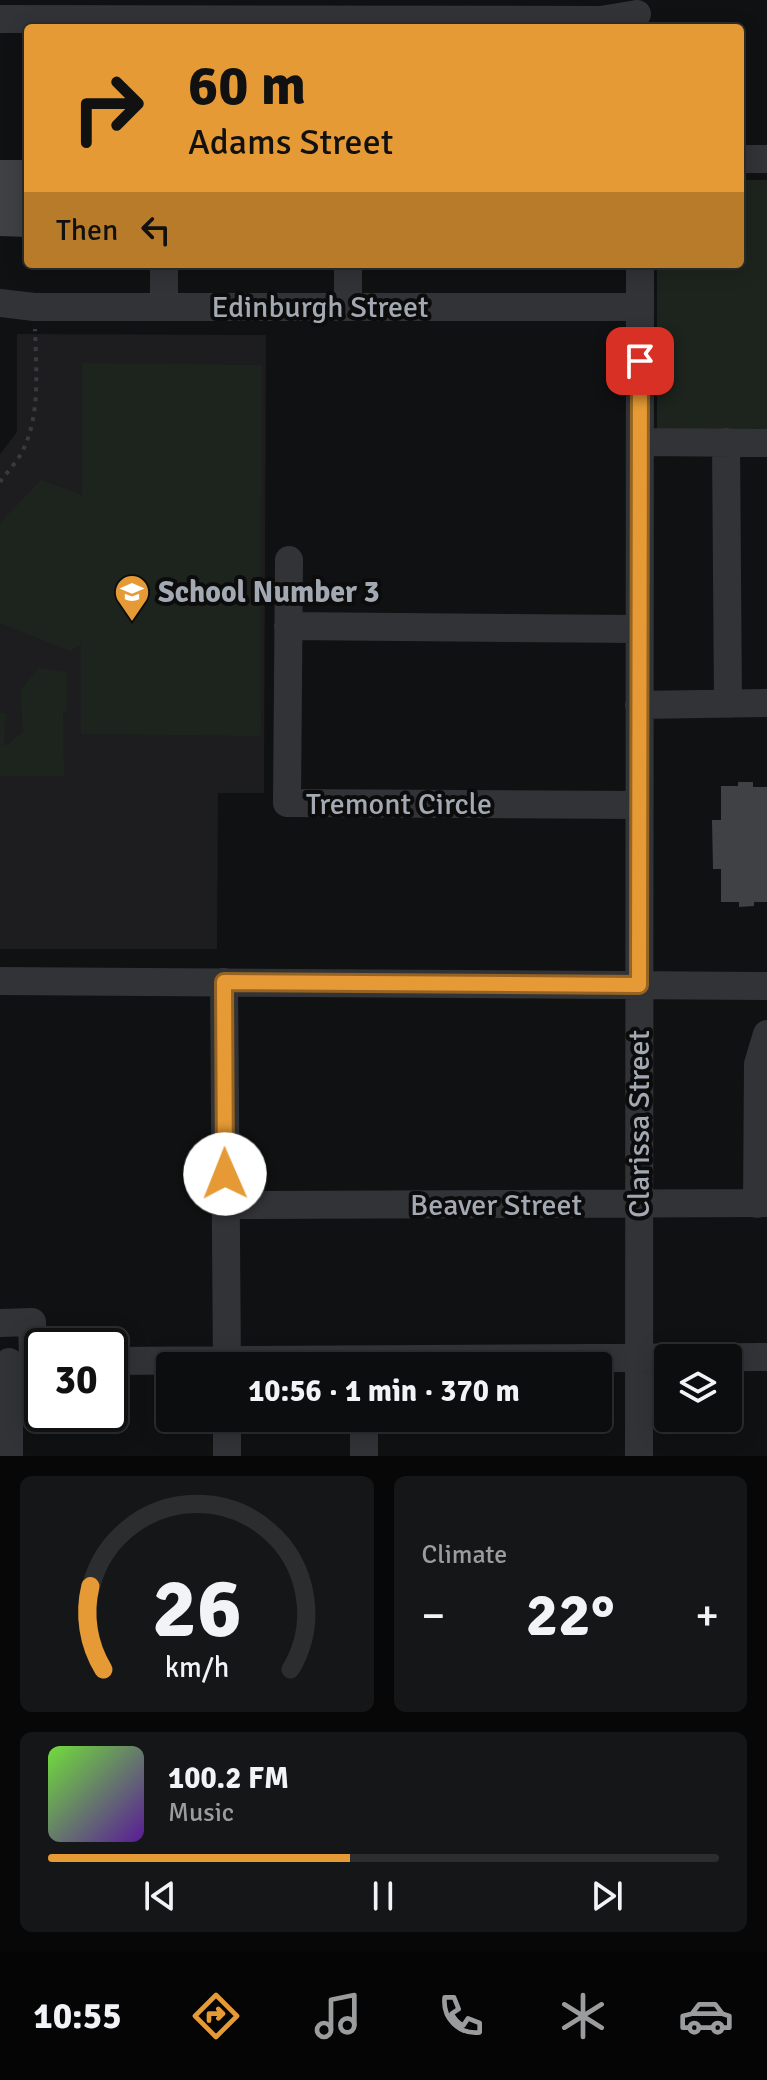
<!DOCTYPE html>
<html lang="en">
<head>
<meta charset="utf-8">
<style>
	body { margin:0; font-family:Signika,sans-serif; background:#151617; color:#f1f3f6; height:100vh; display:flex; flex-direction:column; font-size:30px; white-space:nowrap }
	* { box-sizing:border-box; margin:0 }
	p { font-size:26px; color:#9a9c9e }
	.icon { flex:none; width:44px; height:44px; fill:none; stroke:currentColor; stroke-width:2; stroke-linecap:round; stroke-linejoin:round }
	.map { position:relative; height:1456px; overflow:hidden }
	.drawer { display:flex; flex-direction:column; gap:20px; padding:20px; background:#070708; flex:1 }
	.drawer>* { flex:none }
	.hud { position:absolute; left:24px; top:24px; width:720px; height:244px; border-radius:8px; box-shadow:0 4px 20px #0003,0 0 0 2px #2c2d2e; background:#e59a35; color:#111; overflow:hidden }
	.tools { position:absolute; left:654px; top:1344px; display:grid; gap:16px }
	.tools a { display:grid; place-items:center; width:88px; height:88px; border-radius:8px; background:#0c0d0e; box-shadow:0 4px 20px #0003,0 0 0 2px #2c2d2e; font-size:40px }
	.speed { position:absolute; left:24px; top:1328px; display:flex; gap:16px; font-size:40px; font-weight:700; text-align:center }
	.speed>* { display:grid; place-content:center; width:104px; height:104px; border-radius:50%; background:#0c0d0e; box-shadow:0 4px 20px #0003,0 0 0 2px #2c2d2e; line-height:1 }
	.speed .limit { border:4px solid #111; border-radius:12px; background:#fff; color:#111 }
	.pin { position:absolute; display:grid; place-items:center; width:68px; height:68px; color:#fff; margin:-34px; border-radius:16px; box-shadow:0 4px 12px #0006 }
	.me { position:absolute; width:88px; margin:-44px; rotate:359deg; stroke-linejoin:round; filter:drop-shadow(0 0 6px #0008) }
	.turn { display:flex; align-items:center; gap:28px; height:168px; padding:0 32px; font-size:36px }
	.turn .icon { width:104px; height:104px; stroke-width:2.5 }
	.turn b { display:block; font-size:56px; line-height:68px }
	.then { display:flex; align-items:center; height:76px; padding:0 32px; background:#0003; gap:16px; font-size:30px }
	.big { font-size:60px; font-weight:800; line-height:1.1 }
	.drawer .card { flex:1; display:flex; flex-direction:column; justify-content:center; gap:12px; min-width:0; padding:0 28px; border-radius:12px; background:#151617 }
	.drawer .dial { align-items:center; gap:0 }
	.dial svg { height:208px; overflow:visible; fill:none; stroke:#2c2d2e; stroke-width:7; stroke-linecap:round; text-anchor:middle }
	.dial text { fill:#f1f3f6; stroke:none }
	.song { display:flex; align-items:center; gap:24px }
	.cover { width:96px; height:96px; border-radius:12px; background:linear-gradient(135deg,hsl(100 70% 55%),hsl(270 70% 35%)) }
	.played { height:8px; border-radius:4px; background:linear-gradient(90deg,#e59a35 45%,#2c2d2e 45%) }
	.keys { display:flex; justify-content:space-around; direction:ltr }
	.heat { display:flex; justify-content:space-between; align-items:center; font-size:44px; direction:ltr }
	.drawer .tiles { flex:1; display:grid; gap:20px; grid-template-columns:1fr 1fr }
	.card:last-child { grid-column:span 2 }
	.trip { position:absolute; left:156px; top:1352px; width:456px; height:80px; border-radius:8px; background:#0c0d0e; box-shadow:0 4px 20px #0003,0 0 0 2px #2c2d2e; font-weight:800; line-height:80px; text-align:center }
	.menu { display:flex; height:128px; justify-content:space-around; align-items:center; background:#050506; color:#9a9c9e }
	.menu .icon { width:56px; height:56px }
	.menu .selected { color:#e59a35 }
	.menu b { font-size:36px; color:#f1f3f6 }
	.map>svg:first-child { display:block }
	.built { fill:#1d1d1f }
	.green { fill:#1d241d }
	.building { fill:#404145 }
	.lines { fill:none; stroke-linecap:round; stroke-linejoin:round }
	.path { stroke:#383a3d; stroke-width:4; stroke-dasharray:4 6; stroke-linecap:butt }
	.minor { stroke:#323337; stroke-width:28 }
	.route-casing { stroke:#956422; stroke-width:20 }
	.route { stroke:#e59a35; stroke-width:14 }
	.labels { text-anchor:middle; stroke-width:8; stroke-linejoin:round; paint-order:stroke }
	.street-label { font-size:30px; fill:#a3a9b2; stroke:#0c0c0d }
	.poi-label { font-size:30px; font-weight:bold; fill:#a3a9b2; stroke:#0c0c0d; text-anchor:start }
</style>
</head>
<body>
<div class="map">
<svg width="767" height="1456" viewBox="0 0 767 1456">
	<rect width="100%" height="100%" fill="#101112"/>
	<!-- built -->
	<path class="built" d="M17,334L266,335L264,793H218L217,949H0V454L17,432Z"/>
	<!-- green -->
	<path class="green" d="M740,180H767V431L657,429V264H740Z
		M82,363L262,365L261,736L81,734V645L70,651L0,623V523L41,480L82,495Z
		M39,668L67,672V711L63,712L64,776H0V713L6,714L4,745H7L23,732L20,691Z"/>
	<!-- building -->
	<path class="building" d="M0,160H28V237L0,236Z
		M738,782H753V787H767V902H754V906L739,907V902H721V869H713L712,820H721V786H738Z"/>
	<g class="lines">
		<!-- path -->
		<path class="path" d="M0,482C7,472 17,462 22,452C41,416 36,368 35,329"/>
		<!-- minor -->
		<path class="minor" d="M0,19L601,20L637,14
			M740,159H767
			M164,264V307
			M348,264V307
			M0,303L34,307H640
			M640,442L767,443
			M726,442L728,704
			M289,560L287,803L639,805
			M288,626L639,629
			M639,705L767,703
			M0,981L767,986
			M224,982L227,1366
			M757,1204L758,1064L767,1034
			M226,1205L767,1203
			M0,1323L32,1322L33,1362
			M110,1361L767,1357
			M227,1418V1456
			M364,1418V1456
			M9,1456V1362
			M639,1456L640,264"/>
	</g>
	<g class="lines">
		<!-- route casing -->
		<g class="route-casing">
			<path id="route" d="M225,1174L224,982L639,985L640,361"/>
		</g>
		<!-- route -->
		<use href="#route" class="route"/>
	</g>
	<!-- icons -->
	<defs>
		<g id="school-pin" transform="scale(1.8)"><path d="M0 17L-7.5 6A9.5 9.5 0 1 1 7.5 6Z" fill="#e59a35" stroke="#0c0c0d"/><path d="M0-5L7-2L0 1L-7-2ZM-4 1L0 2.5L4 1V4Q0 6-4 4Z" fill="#fff"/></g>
	</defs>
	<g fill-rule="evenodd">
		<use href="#school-pin" x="132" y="592"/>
	</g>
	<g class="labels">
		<!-- street labels -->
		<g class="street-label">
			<text x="320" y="317">Edinburgh Street</text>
			<text x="399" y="814">Tremont Circle</text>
			<text transform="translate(639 1124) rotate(-90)" y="10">Clarissa Street</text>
			<text x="496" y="1215">Beaver Street</text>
		</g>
		<!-- poi labels -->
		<g class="poi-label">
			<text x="158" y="602">School Number 3</text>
		</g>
	</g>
</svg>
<div class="tools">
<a><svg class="icon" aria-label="layers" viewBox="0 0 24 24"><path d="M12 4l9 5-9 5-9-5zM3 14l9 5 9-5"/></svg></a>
</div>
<div class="speed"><div class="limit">30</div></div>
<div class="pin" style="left:640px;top:361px;background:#d93025"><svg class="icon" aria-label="arrive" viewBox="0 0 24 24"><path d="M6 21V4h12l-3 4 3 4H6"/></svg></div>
<svg class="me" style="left:225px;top:1174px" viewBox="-20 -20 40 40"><circle r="19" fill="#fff"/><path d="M0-13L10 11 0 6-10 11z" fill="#e59a35"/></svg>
<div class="trip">10:56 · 1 min · 370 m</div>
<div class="hud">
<div class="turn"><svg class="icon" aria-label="right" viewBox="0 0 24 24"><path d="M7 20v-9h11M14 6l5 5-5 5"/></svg><div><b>60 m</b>Adams Street</div></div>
<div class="then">Then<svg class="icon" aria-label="left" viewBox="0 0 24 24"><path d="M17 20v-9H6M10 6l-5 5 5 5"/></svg></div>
</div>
</div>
<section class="drawer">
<div class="tiles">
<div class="card dial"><svg viewBox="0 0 100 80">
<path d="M14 69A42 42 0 1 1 86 69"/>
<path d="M14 69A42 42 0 0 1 9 37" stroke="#e59a35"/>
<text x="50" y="56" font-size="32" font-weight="700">26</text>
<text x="50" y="72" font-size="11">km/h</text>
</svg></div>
<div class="card"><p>Climate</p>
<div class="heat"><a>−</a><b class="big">22°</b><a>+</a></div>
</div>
<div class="card">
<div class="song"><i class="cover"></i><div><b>100.2 FM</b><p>Music</p></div></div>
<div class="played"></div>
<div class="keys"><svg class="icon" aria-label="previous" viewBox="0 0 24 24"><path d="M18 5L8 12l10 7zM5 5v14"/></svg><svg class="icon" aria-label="pause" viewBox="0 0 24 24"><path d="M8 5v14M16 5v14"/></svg><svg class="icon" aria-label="next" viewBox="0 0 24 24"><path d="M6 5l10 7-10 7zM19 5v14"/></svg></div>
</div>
</div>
</section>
<nav class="menu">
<b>10:55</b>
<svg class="icon selected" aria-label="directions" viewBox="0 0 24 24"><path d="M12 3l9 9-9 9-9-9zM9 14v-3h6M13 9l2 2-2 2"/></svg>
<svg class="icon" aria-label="music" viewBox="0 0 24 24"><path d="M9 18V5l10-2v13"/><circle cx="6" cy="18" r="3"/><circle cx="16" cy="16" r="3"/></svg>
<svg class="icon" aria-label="phone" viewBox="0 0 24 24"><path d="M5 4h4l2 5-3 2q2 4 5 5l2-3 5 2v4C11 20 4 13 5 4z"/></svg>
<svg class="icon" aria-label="climate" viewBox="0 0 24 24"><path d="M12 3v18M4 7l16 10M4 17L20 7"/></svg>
<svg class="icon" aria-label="car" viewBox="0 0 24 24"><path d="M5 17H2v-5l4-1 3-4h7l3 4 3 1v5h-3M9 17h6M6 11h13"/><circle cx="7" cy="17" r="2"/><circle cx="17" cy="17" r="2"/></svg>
</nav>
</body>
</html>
